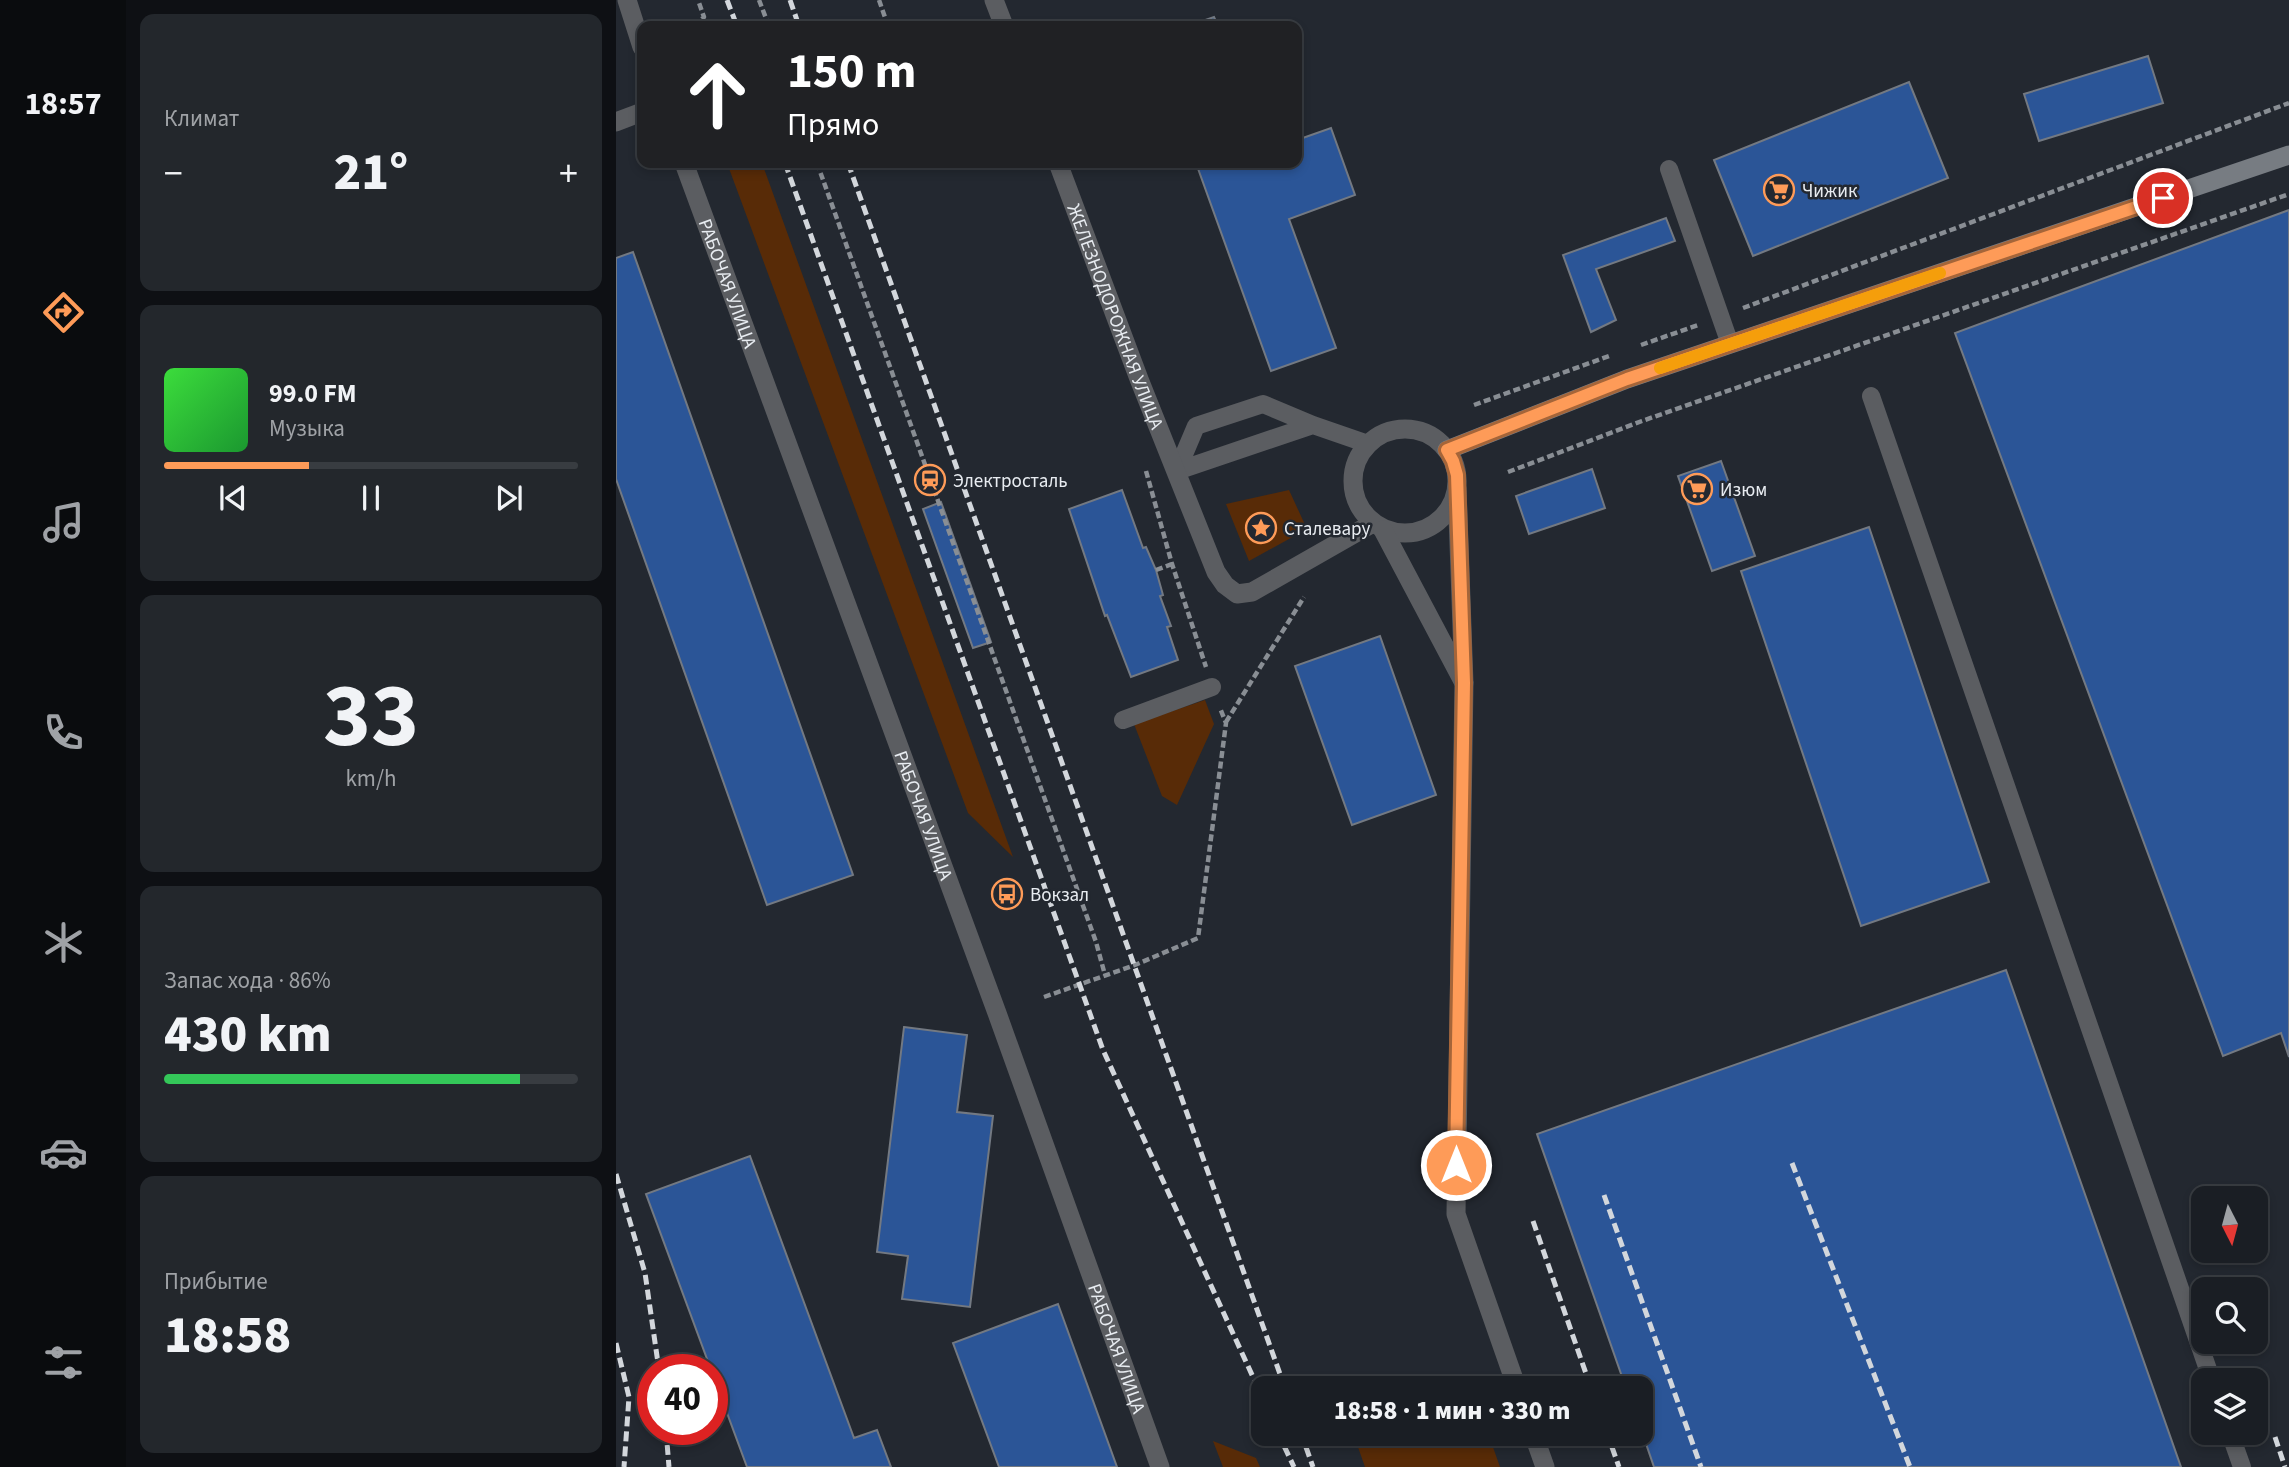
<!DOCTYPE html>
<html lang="ru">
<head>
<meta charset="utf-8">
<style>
	body { margin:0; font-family:"Source Sans 3",sans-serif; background:#23272c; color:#f1f3f6; height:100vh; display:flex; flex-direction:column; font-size:26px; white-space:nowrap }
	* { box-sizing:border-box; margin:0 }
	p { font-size:23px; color:#9fa2a6 }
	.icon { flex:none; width:38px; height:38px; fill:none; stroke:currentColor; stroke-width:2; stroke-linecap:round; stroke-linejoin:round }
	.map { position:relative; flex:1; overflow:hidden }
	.panel { display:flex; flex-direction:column; gap:14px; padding:14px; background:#0e1014; width:490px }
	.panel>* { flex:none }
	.guide { position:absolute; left:21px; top:21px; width:665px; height:147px; border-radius:14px; box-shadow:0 4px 10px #0003,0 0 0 2px #383c41; background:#202124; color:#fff; overflow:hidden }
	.needle { width:46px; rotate:174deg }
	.tools { position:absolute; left:1575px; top:1186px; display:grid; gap:14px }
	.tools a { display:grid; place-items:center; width:77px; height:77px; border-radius:14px; background:#1a1e24; box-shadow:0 4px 10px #0003,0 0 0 2px #383c41; font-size:35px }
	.speed { position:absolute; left:21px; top:1354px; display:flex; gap:14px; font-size:35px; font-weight:700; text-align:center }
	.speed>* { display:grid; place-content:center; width:91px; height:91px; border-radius:50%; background:#1a1e24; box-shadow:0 4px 10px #0003,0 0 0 2px #383c41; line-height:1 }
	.speed .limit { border:10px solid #d22; background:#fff; color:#111 }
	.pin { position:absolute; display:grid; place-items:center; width:60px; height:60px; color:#fff; margin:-30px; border:4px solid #fff; border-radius:50%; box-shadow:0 2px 7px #0007 }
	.me { position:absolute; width:77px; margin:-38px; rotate:0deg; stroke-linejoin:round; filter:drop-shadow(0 0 5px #0008) }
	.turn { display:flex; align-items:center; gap:24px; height:147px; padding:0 35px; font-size:32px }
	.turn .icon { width:91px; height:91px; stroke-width:2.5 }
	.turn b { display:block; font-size:49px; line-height:60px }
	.big { font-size:52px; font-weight:800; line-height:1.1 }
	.panel .tile { flex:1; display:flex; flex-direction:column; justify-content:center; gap:10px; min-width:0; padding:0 24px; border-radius:14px; background:#23272c }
	.panel .dial { align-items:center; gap:0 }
	.dial b { font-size:91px; line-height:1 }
	.song { display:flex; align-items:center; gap:21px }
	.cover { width:84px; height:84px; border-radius:10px; background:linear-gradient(135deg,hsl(120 70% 55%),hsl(130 70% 35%)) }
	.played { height:7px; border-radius:4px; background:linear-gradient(90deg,#fe9b58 35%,#383c41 35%) }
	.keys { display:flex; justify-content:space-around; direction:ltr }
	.heat { display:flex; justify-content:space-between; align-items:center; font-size:38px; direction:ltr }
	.charge { height:10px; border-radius:5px; background:linear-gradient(90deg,#34c759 86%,#383c41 0) }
	.trip { position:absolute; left:635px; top:1376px; width:402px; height:70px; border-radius:14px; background:#1a1e24; box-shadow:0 4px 10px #0003,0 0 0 2px #383c41; font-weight:800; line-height:70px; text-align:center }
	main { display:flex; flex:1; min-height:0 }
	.dock { display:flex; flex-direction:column; width:126px; justify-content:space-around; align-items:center; background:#0a0c0e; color:#9fa2a6 }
	.dock .icon { width:49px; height:49px }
	.dock .selected { color:#fe9b58 }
	.dock b { font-size:32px; color:#f1f3f6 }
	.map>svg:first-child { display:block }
	.green { fill:#582b07 }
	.building { fill:#2b5597; stroke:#737982; stroke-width:2 }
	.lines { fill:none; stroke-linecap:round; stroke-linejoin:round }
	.path { stroke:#898e94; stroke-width:4.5; stroke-dasharray:7 3.5; stroke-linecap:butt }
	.service { stroke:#5b5d61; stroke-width:18 }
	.minor { stroke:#5b5d61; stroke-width:19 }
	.tertiary { stroke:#5b5d61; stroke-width:19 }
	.secondary { stroke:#777c82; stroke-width:19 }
	.rail { stroke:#d3d7dc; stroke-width:5; stroke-dasharray:10 5; stroke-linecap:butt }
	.route-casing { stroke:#a56539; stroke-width:18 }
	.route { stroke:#fe9b58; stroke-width:12 }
	.slow { stroke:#f59e0b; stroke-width:12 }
	.labels { text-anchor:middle; stroke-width:5; stroke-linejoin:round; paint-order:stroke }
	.poi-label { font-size:19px; fill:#e8ecf1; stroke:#232830; text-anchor:start }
	.street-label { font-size:19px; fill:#e8ecf1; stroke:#232830 }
</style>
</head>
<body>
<main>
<nav class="dock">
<b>18:57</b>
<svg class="icon selected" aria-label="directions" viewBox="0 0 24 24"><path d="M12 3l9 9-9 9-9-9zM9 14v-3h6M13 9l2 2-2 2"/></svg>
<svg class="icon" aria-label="music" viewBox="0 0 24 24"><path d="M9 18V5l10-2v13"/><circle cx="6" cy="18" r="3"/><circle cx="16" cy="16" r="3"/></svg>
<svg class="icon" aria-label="phone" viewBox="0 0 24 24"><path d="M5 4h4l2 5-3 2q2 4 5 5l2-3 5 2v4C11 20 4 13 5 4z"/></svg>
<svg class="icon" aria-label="climate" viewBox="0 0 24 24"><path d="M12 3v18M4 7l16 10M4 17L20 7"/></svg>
<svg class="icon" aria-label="car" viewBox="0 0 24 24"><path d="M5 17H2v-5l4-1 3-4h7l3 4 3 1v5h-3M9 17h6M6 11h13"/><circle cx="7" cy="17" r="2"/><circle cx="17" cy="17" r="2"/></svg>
<svg class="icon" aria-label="filters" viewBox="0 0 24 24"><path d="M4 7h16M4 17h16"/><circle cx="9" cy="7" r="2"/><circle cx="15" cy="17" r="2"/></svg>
</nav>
<section class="panel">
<div class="tile"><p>Климат</p>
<div class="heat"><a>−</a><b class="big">21°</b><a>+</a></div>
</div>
<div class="tile">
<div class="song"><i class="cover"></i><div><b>99.0 FM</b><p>Музыка</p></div></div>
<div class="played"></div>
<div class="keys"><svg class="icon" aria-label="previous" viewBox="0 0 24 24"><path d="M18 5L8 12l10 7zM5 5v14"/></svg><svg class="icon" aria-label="pause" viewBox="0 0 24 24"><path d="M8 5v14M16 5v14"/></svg><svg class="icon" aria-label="next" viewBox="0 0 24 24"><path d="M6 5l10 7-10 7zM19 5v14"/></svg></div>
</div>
<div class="tile dial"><b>33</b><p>km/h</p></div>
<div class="tile"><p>Запас хода · 86%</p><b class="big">430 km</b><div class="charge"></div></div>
<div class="tile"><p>Прибытие</p><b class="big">18:58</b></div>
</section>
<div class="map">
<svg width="1673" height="1467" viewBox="0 0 1673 1467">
	<rect width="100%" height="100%" fill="#232830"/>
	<!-- green -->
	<path class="green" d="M111,163H146L397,857L352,813Z
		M673,490L691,529L633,561L610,504Z
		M589,700L598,724L561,805L546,796L518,724Z
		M851,1374L856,1388H806Z
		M737,1433H872L884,1467H749Z
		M597,1441L640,1458L644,1467H607Z"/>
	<!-- building -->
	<path class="building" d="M598,17L602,26H572Z
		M1532,56L1547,103L1423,141L1408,94Z
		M1293,82L1332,178L1137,256L1098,160Z
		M715,128L739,195L673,219L720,348L655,371L580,163H681V140Z
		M1673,210V1057L1665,1033L1607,1056L1339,333Z
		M1050,218L1059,241L980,269L1000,320L975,332L947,255Z
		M17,252L237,875L151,905L0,479V258Z
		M1105,461L1139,556L1096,571L1062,476Z
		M976,469L989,508L913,534L900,496Z
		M506,490L527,548L530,547L540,570L547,595L544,596L555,626L551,627L562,660L515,677L491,615L489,616L453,509Z
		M325,502L375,642L357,648L307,509Z
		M1253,527L1373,882L1245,926L1125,571Z
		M764,636L820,795L736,825L679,666Z
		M1390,970L1565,1467H1038L1026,1432V1388H1010L921,1134Z
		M288,1027L351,1035L341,1112L377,1116L354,1307L286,1299L292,1256L261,1252Z
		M134,1156L238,1438L261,1430L275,1467H131L30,1194Z
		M442,1304L501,1467H383L337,1343Z"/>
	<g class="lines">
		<!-- path -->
		<path class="path" d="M143,0L153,26
			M263,0L272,26
			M78,26L88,17L82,0
			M201,163L480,942L489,975
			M1127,308L1673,103
			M1025,345L1082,325
			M858,405L993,356
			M530,471L556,564L590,667
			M892,472L1026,421L1673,194
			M540,570L556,564
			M610,722L688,597
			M428,997L519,965L582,938L610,723L604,708"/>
		<!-- service -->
		<path class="service" d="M1053,169L1114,344
			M1255,396L1596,1381
			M561,471L580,426L647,404L697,425L752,444
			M561,471L697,425
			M507,720L596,687
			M1614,1433L1626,1467"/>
		<!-- minor -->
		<g class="minor">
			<path d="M378,0L388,26"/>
			<path id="s1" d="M442,163L523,379L600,572L609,585L621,594L636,592L757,523"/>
			<circle cx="789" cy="481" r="52"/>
			<path d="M767,530L848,683"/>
		</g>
		<!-- tertiary -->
		<g class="tertiary">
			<path d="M11,0L26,47"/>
			<path d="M0,122L26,112"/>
			<path id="s2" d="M68,163L381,1013L544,1467"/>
			<path d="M841,488L848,683L840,1214L901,1388"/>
			<path d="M917,1433L929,1467"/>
		</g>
		<!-- secondary -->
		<path class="secondary" d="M831,450L1011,379L1673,155"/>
		<!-- rail -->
		<path class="rail" d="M111,0L121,26
			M174,0L183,26
			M169,163L487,1050L648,1401
			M232,163L669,1388
			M1176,1163L1294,1467
			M0,1174L29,1273L43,1370
			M988,1195L1085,1467
			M917,1221L975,1388
			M0,1343L13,1397L8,1467
			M50,1430L53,1467
			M662,1433L678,1467
			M685,1433L697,1467
			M991,1433L1003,1467
			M1659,1437L1669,1467"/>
	</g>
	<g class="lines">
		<!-- route casing -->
		<g class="route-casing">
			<path id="route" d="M840,1165L848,683L841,475L837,461L831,450L1011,379L1547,198"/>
		</g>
		<!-- route -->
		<use href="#route" class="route"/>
		<!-- slow -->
		<path class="slow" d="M1044,368L1324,273"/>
	</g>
	<!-- icons -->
	<defs>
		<g id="supermarket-ring" transform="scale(1.575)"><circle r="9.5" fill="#232830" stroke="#fe9b58" stroke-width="1.5"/><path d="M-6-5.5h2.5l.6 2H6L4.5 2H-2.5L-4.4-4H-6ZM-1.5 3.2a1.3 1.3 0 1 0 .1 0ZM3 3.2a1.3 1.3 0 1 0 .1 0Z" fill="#fe9b58"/></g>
		<g id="station-ring" transform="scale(1.575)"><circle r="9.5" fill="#232830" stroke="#fe9b58" stroke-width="1.5"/><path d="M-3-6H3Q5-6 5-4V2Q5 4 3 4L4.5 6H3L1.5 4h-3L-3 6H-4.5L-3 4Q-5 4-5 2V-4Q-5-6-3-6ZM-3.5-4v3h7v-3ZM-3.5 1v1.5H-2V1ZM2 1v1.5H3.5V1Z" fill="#fe9b58"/></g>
		<g id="sight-ring" transform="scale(1.575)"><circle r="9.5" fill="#232830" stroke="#fe9b58" stroke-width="1.5"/><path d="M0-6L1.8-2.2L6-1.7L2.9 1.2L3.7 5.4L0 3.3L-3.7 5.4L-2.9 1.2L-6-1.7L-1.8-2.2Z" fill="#fe9b58"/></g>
		<g id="bus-ring" transform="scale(1.575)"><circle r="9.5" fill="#232830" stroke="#fe9b58" stroke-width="1.5"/><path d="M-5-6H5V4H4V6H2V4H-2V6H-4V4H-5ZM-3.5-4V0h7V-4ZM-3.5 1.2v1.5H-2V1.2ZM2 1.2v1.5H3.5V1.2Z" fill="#fe9b58"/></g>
	</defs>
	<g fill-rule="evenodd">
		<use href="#supermarket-ring" x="1163" y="190"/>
		<use href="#station-ring" x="314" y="480"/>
		<use href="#supermarket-ring" x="1081" y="489"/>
		<use href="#sight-ring" x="645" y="528"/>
		<use href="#bus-ring" x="391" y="894"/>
	</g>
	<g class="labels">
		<!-- poi labels -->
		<g class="poi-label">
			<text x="1186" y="197">Чижик</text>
			<text x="337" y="487">Электросталь</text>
			<text x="1104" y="496">Изюм</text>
			<text x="668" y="535">Сталевару</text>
			<text x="414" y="901">Вокзал</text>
		</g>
		<!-- street labels -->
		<g class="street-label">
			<text dy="7" stroke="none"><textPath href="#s2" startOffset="128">РАБОЧАЯ УЛИЦА</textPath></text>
			<text dy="7" stroke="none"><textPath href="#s1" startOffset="164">ЖЕЛЕЗНОДОРОЖНАЯ УЛИЦА</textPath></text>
			<text dy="7" stroke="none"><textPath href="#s2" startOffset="695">РАБОЧАЯ УЛИЦА</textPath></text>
			<text dy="7" stroke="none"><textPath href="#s2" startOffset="1262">РАБОЧАЯ УЛИЦА</textPath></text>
		</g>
	</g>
</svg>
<div class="tools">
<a><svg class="needle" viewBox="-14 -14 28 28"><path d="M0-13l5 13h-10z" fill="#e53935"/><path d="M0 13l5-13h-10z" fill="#9fa2a6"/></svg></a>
<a><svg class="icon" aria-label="search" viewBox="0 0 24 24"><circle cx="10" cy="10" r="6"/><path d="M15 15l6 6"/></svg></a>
<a><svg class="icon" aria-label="layers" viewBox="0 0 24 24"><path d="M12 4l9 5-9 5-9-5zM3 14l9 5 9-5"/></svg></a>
</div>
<div class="speed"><div class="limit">40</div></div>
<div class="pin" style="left:1547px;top:198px;background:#d93025"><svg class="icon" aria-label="arrive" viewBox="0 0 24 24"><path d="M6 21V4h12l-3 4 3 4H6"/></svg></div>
<svg class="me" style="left:840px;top:1165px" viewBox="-20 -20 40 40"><circle r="17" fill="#fe9b58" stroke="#fff" stroke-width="3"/><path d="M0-11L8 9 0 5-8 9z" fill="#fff"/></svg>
<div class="trip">18:58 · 1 мин · 330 m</div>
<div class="guide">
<div class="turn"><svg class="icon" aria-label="ahead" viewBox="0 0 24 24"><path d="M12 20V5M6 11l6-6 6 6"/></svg><div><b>150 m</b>Прямо</div></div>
</div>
</div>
</main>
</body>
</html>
